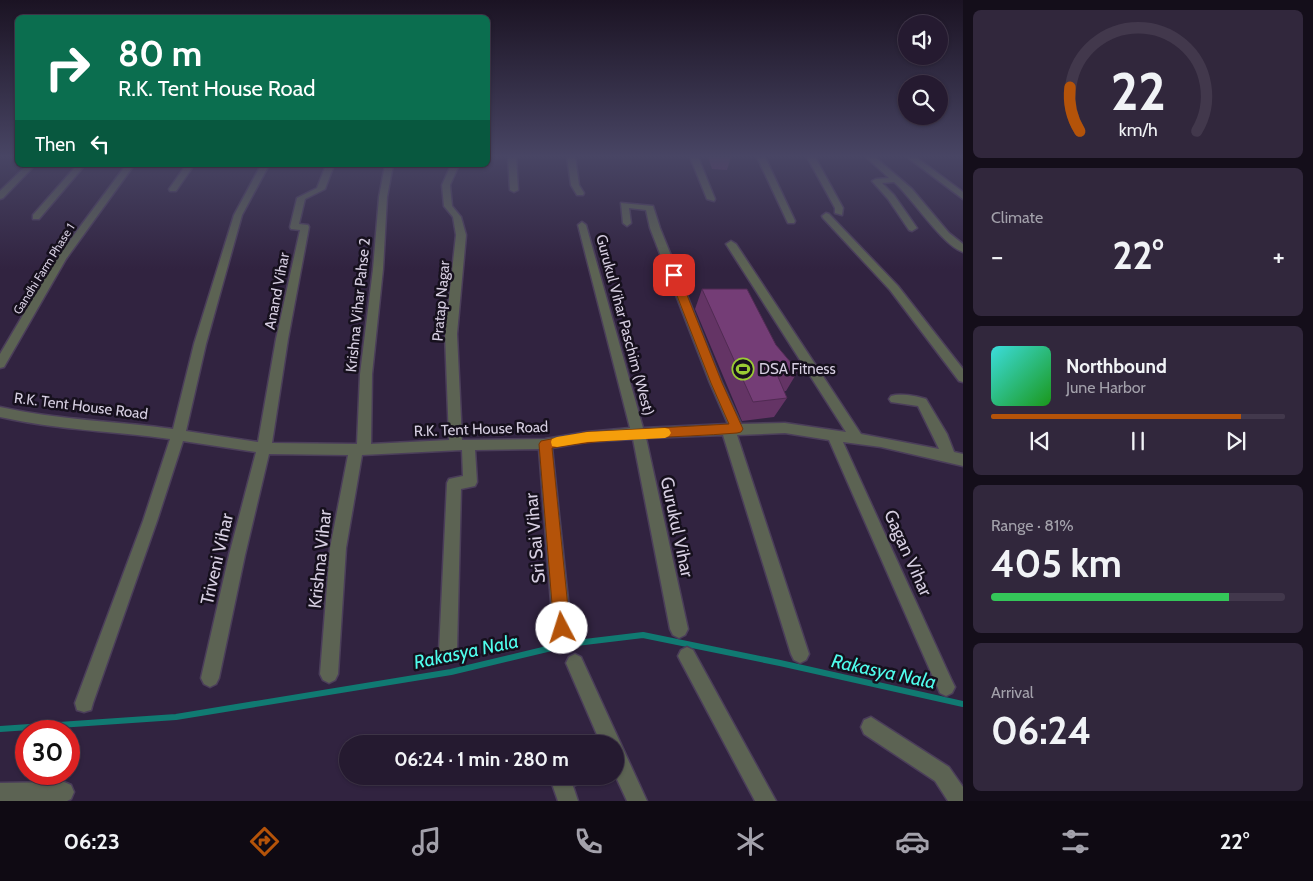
<!DOCTYPE html>
<html lang="en">
<head>
<meta charset="utf-8">
<style>
	body { margin:0; font-family:Cabin,sans-serif; background:#31273c; color:#f1f3f6; height:100vh; display:flex; flex-direction:column; font-size:19px; white-space:nowrap }
	* { box-sizing:border-box; margin:0 }
	p { font-size:16px; color:#a3a1ab }
	.icon { flex:none; width:28px; height:28px; fill:none; stroke:currentColor; stroke-width:2; stroke-linecap:round; stroke-linejoin:round }
	.map { position:relative; flex:1; overflow:hidden }
	.details { display:flex; flex-direction:column; gap:10px; padding:10px; background:#140e1a; width:350px }
	.details>* { flex:none }
	.guide { position:absolute; left:15px; top:15px; width:475px; height:152px; border-radius:8px; box-shadow:0 1px 4px #0004,0 0 0 1px #42384c; background:#0b6e4f; color:#fff; overflow:hidden }
	.buttons { position:absolute; left:898px; top:15px; display:grid; gap:10px }
	.buttons a { display:grid; place-items:center; width:50px; height:50px; border-radius:50%; background:#251a30; box-shadow:0 1px 4px #0004,0 0 0 1px #42384c; font-size:25px }
	.speed { position:absolute; left:15px; top:720px; display:flex; gap:10px; font-size:25px; font-weight:700; text-align:center }
	.speed>* { display:grid; place-content:center; width:65px; height:65px; border-radius:50%; background:#251a30; box-shadow:0 1px 4px #0004,0 0 0 1px #42384c; line-height:1 }
	.speed .limit { border:8px solid #d22; background:#fff; color:#111 }
	.pin { position:absolute; display:grid; place-items:center; width:42px; height:42px; color:#fff; margin:-21px; border-radius:10px; box-shadow:0 2px 8px #0006 }
	.me { position:absolute; width:55px; margin:-28px; rotate:355deg; stroke-linejoin:round; filter:drop-shadow(0 0 4px #0008) }
	.turn { display:flex; align-items:center; gap:18px; height:105px; padding:0 20px; font-size:22px }
	.turn .icon { width:65px; height:65px; stroke-width:2.5 }
	.turn b { display:block; font-size:35px; line-height:42px }
	.then { display:flex; align-items:center; height:48px; padding:0 20px; background:#0003; gap:10px; font-size:19px }
	.big { font-size:38px; font-weight:800; line-height:1.1 }
	.details .tile { flex:1; display:flex; flex-direction:column; justify-content:center; gap:8px; min-width:0; padding:0 18px; border-radius:8px; background:#31273c }
	.details .dial { align-items:center; gap:0 }
	.dial svg { height:130px; overflow:visible; fill:none; stroke:#42384c; stroke-width:7; stroke-linecap:round; text-anchor:middle }
	.dial text { fill:#f1f3f6; stroke:none }
	.song { display:flex; align-items:center; gap:15px }
	.cover { width:60px; height:60px; border-radius:8px; background:linear-gradient(135deg,hsl(180 70% 55%),hsl(120 70% 35%)) }
	.played { height:5px; border-radius:2px; background:linear-gradient(90deg,#b45309 85%,#42384c 85%) }
	.keys { display:flex; justify-content:space-around; direction:ltr }
	.heat { display:flex; justify-content:space-between; align-items:center; font-size:28px; direction:ltr }
	.charge { height:8px; border-radius:4px; background:linear-gradient(90deg,#34c759 81%,#42384c 0) }
	.trip { position:absolute; left:339px; top:735px; width:285px; height:50px; border-radius:25px; background:#251a30; box-shadow:0 1px 4px #0004,0 0 0 1px #42384c; font-weight:800; line-height:50px; text-align:center }
	.menu { display:flex; height:80px; justify-content:space-around; align-items:center; background:#0f0a13; color:#a3a1ab }
	.menu .icon { width:35px; height:35px }
	.menu .current { color:#b45309 }
	.menu b { font-size:22px; color:#f1f3f6 }
	main { display:flex; flex:1; min-height:0 }
	.map>svg:first-child { display:block }
	.lines { fill:none; stroke-linecap:round; stroke-linejoin:round }
	.stream { stroke:#107a72; stroke-width:6 }
	.minor-casing { stroke:#4b3e5a; stroke-width:3 }
	.minor { fill:#5c6353; fill-rule:evenodd }
	.wall { fill:#643465 }
	.building { fill:#743d76; stroke:#512b53 }
	.route { fill:#b45309; stroke:#753606 }
	.slow { fill:#f59e0b }
	.labels { text-anchor:middle; stroke-width:5; stroke-linejoin:round; paint-order:stroke }
	.far-street-label { font-size:12px; fill:#d6cee1; stroke:#16101d }
	.street-label { font-size:15px; fill:#d6cee1; stroke:#16101d }
	.poi-label { font-size:15px; fill:#d6cee1; stroke:#16101d; text-anchor:start }
	.near-street-label { font-size:18px; fill:#d6cee1; stroke:#16101d }
	.near-water-label { font-size:19px; font-style:italic; fill:#4ffded; stroke:#16101d }
</style>
</head>
<body>
<main>
<div class="map">
<svg width="963" height="801" viewBox="0 0 963 801">
	<rect width="100%" height="100%" fill="#312340"/>
	<g class="lines">
		<!-- stream -->
		<path class="stream" d="M0,729L176,717L451,672L568,644L643,635L780,663L963,704"/>
		<!-- minor casing -->
		<g class="minor-casing">
			<path id="minor" d="M508,157H516L518,190L514,192L510,190Z
				M567,157H575L579,185L584,193L583,195H577L571,185Z
				M690,157H698L715,199L714,201L707,199Z
				M757,157H765L795,221L794,223H788L787,221Z
				M807,157H815L843,208L842,215L835,213V208Z
				M866,157H875L912,189L949,233L963,244V252C942,245 913,199 894,182L882,183L894,195L917,228L912,231L909,230L888,199L872,181L876,179L889,178Z
				M907,157H916L963,192V199Z
				M27,165H35L3,198L0,199V191Z
				M77,165H85L39,219H33V215Z
				M126,165H134L66,259L4,367L0,368V354L56,259Z
				M186,165H194L176,191H170L169,189Z
				M261,165H269L242,215L206,344L186,431L258,442L276,339L300,230L291,229L290,227L297,198L317,188L326,165H334L325,189L305,199L299,224L308,225L309,227L288,339L272,443L357,444L360,374L373,269L379,197L385,165H393L387,197L383,269L372,374L371,444L449,440L445,334L456,235L453,217L444,206L442,185L451,165H459L450,185L452,206L461,217L466,235L457,334L462,440L545,439L587,432L630,428L578,225L582,222L586,225L643,428L728,424L710,383L650,228L646,210L629,208L631,223L627,226L623,223L621,203L653,206L660,228L722,383L741,424L785,423L846,432L726,244L731,241L736,244L861,434L939,449L918,406L891,402L889,399L891,396C900,393 917,396 926,399L947,434L954,452L963,454V466L881,447L843,442L952,681L955,687L952,693L946,696L940,693L829,440L785,433L737,435L809,654L806,660L800,663L794,660L791,654L723,435L646,438L688,629L685,635L679,638L673,635L670,629L633,439L587,442L552,448L571,628L568,634L562,637L556,634L553,628L539,449L475,450L477,482L475,486L461,489L457,651L454,657L448,660L442,657L439,651L447,483L449,479L463,476L462,450L362,455L346,548L338,674L335,680L329,683L323,680L320,674L330,548L348,455L269,454L245,555L219,678L216,684L210,687L204,684L201,678L229,555L256,452L183,441L157,521L93,703L91,710L84,712L77,710L75,703L143,521L170,439C114,431 56,430 0,417V407C57,420 116,421 173,429L194,344L234,215Z
				M826,213L829,214L898,286L963,369V382L959,381L890,290L823,218L822,216Z
				M687,647L693,650L776,801H755L681,662L678,656L681,650Z
				M575,654L581,657L647,801H627L615,775V744H601L566,663L569,657Z
				M871,717L949,767L963,787V801H948L935,781L864,734L861,727L864,720Z
				M553,776H583L580,783L573,786L578,801H558L551,781Z
				M64,782L71,785L74,792L71,799L67,801H0V783Z"/>
		</g>
		<!-- minor -->
		<use href="#minor" class="minor"/>
	</g>
	<!-- wall -->
	<path class="wall" d="M708,157H731L727,170L712,169Z
		M702,289L776,345L798,371L786,391H784L787,398L774,417L742,421L695,309Z"/>
	<!-- building -->
	<path class="building" d="M702,289H747L776,345L798,371L776,372L787,398L753,402Z"/>
	<!-- sky -->
	<linearGradient id="sky" x2="0" y2="1"><stop stop-color="#1b1323"/><stop offset="0.58" stop-color="#484564"/><stop offset="1" stop-color="#484564" stop-opacity="0"/></linearGradient>
	<rect width="963" height="269" fill="url(#sky)"/>
	<!-- route -->
	<path class="route" d="M674,272L679,275L722,383L743,429L741,432L737,433C675,438 613,437 552,448L570,628L567,633L562,635L556,633L554,628L539,444L541,441L587,432L729,424L711,383L669,275Z"/>
	<!-- slow -->
	<path class="slow" d="M665,428L669,429L671,433L669,436L665,438L587,442L557,447L552,446L551,442L552,439L557,437L587,432Z"/>
	<!-- icons -->
	<defs>
		<g id="stadium-ring" transform="scale(1.125)"><circle r="9.5" fill="#16101d" stroke="#9acb34" stroke-width="1.5"/><path d="M0-5a6.5 5 0 1 0 0 10a6.5 5 0 1 0 0-10ZM-3.5-1.8h7v3.6h-7Z" fill="#9acb34"/></g>
	</defs>
	<g fill-rule="evenodd">
		<use href="#stadium-ring" x="743" y="369"/>
	</g>
	<g class="labels">
		<!-- far-street labels -->
		<g class="far-street-label">
			<text transform="translate(44 269) rotate(-58)" y="4">Gandhi Farm Phase 1</text>
		</g>
		<!-- street labels -->
		<g class="street-label">
			<text transform="translate(277 291) rotate(-79)" y="5">Anand Vihar</text>
			<text transform="translate(441 301) rotate(-85)" y="5">Pratap Nagar</text>
			<text transform="translate(358 305) rotate(-84)" y="5">Krishna Vihar Pahse 2</text>
			<text transform="translate(625 325) rotate(75)" y="5">Gurukul Vihar Paschim (West)</text>
			<text transform="translate(81 406) rotate(7)" y="5">R.K. Tent House Road</text>
			<text transform="translate(481 429) rotate(-2)" y="5">R.K. Tent House Road</text>
		</g>
		<!-- poi labels -->
		<g class="poi-label">
			<text x="759" y="374">DSA Fitness</text>
		</g>
		<!-- near-street labels -->
		<g class="near-street-label">
			<text transform="translate(677 527) rotate(78)" y="6">Gurukul Vihar</text>
			<text transform="translate(535 538) rotate(-95)" y="6">Sri Sai Vihar</text>
			<text transform="translate(908 553) rotate(66)" y="6">Gagan Vihar</text>
			<text transform="translate(217 559) rotate(-77)" y="6">Triveni Vihar</text>
			<text transform="translate(320 559) rotate(-84)" y="6">Krishna Vihar</text>
		</g>
		<!-- near-water labels -->
		<g class="near-water-label">
			<text transform="translate(466 651) rotate(-12)" y="7">Rakasya Nala</text>
			<text transform="translate(884 671) rotate(12)" y="7">Rakasya Nala</text>
		</g>
	</g>
</svg>
<div class="buttons">
<a><svg class="icon" aria-label="sound" viewBox="0 0 24 24"><path d="M4 9h4l5-4v14l-5-4H4zM17 9q2 3 0 6"/></svg></a>
<a><svg class="icon" aria-label="search" viewBox="0 0 24 24"><circle cx="10" cy="10" r="6"/><path d="M15 15l6 6"/></svg></a>
</div>
<div class="speed"><div class="limit">30</div></div>
<div class="pin" style="left:674px;top:275px;background:#d93025"><svg class="icon" aria-label="arrive" viewBox="0 0 24 24"><path d="M6 21V4h12l-3 4 3 4H6"/></svg></div>
<svg class="me" style="left:562px;top:628px" viewBox="-20 -20 40 40"><circle r="19" fill="#fff"/><path d="M0-13L10 11 0 6-10 11z" fill="#b45309"/></svg>
<div class="trip">06:24 · 1 min · 280 m</div>
<div class="guide">
<div class="turn"><svg class="icon" aria-label="right" viewBox="0 0 24 24"><path d="M7 20v-9h11M14 6l5 5-5 5"/></svg><div><b>80 m</b>R.K. Tent House Road</div></div>
<div class="then">Then<svg class="icon" aria-label="left" viewBox="0 0 24 24"><path d="M17 20v-9H6M10 6l-5 5 5 5"/></svg></div>
</div>
</div>
<section class="details">
<div class="tile dial"><svg viewBox="0 0 100 80">
<path d="M14 69A42 42 0 1 1 86 69"/>
<path d="M14 69A42 42 0 0 1 8 42" stroke="#b45309"/>
<text x="50" y="56" font-size="32" font-weight="700">22</text>
<text x="50" y="72" font-size="11">km/h</text>
</svg></div>
<div class="tile"><p>Climate</p>
<div class="heat"><a>−</a><b class="big">22°</b><a>+</a></div>
</div>
<div class="tile">
<div class="song"><i class="cover"></i><div><b>Northbound</b><p>June Harbor</p></div></div>
<div class="played"></div>
<div class="keys"><svg class="icon" aria-label="previous" viewBox="0 0 24 24"><path d="M18 5L8 12l10 7zM5 5v14"/></svg><svg class="icon" aria-label="pause" viewBox="0 0 24 24"><path d="M8 5v14M16 5v14"/></svg><svg class="icon" aria-label="next" viewBox="0 0 24 24"><path d="M6 5l10 7-10 7zM19 5v14"/></svg></div>
</div>
<div class="tile"><p>Range · 81%</p><b class="big">405 km</b><div class="charge"></div></div>
<div class="tile"><p>Arrival</p><b class="big">06:24</b></div>
</section>
</main>
<nav class="menu">
<b>06:23</b>
<svg class="icon current" aria-label="directions" viewBox="0 0 24 24"><path d="M12 3l9 9-9 9-9-9zM9 14v-3h6M13 9l2 2-2 2"/></svg>
<svg class="icon" aria-label="music" viewBox="0 0 24 24"><path d="M9 18V5l10-2v13"/><circle cx="6" cy="18" r="3"/><circle cx="16" cy="16" r="3"/></svg>
<svg class="icon" aria-label="phone" viewBox="0 0 24 24"><path d="M5 4h4l2 5-3 2q2 4 5 5l2-3 5 2v4C11 20 4 13 5 4z"/></svg>
<svg class="icon" aria-label="climate" viewBox="0 0 24 24"><path d="M12 3v18M4 7l16 10M4 17L20 7"/></svg>
<svg class="icon" aria-label="car" viewBox="0 0 24 24"><path d="M5 17H2v-5l4-1 3-4h7l3 4 3 1v5h-3M9 17h6M6 11h13"/><circle cx="7" cy="17" r="2"/><circle cx="17" cy="17" r="2"/></svg>
<svg class="icon" aria-label="filters" viewBox="0 0 24 24"><path d="M4 7h16M4 17h16"/><circle cx="9" cy="7" r="2"/><circle cx="15" cy="17" r="2"/></svg>
<b>22°</b>
</nav>
</body>
</html>
